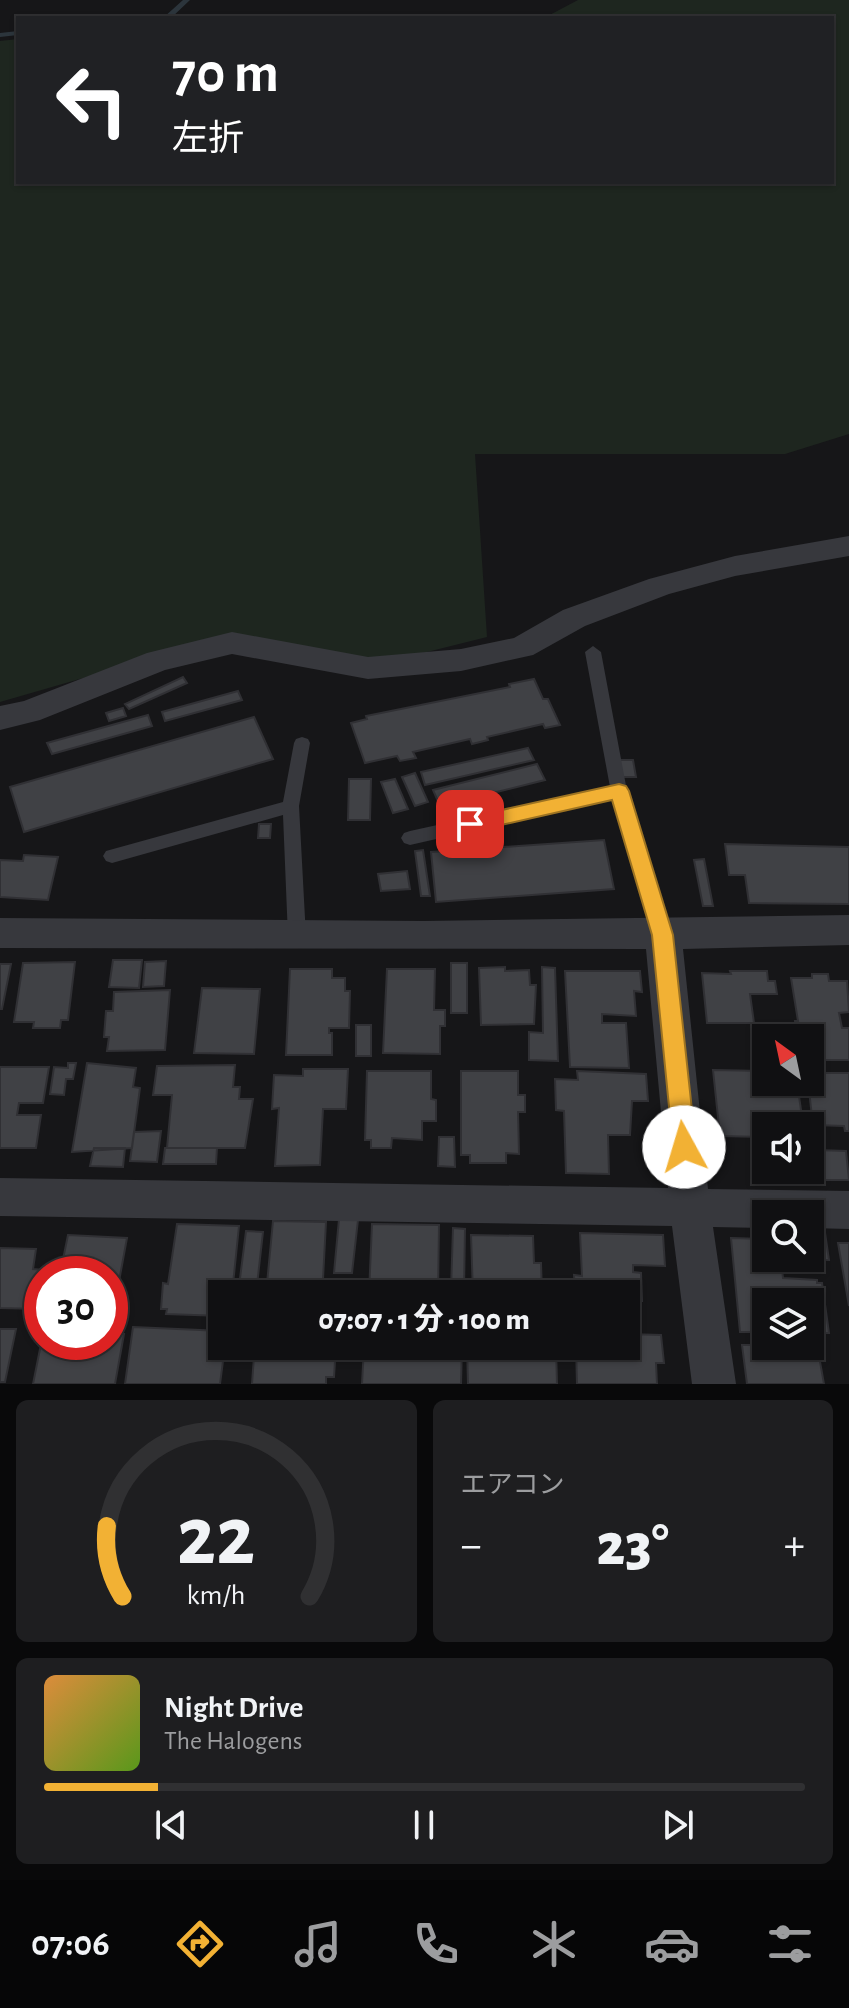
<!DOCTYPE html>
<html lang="ja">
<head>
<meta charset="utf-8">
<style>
	body { margin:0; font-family:"Alegreya Sans","Noto Sans JP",sans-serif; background:#1e1e20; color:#f1f3f6; height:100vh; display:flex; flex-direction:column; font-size:30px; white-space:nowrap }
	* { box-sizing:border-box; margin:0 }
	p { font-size:26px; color:#9c9d9f }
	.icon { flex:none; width:44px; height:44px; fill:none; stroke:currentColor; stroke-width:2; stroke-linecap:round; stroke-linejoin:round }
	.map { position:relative; height:1384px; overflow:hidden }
	.details { display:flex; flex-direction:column; gap:16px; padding:16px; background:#09090a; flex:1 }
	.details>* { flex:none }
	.banner { position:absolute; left:16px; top:16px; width:818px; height:168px; border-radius:0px; box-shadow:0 2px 6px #0004,0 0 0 2px #303032; background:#202124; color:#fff; overflow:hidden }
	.needle { width:52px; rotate:327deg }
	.fabs { position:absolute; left:752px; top:1024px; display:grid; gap:16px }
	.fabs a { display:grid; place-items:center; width:72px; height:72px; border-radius:0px; background:#101012; box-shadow:0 2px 6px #0004,0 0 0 2px #303032; font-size:40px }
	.speed { position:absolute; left:24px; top:1256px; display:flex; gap:16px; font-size:40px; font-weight:700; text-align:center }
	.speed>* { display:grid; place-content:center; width:104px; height:104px; border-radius:50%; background:#101012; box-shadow:0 2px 6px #0004,0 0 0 2px #303032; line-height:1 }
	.speed .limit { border:12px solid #d22; background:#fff; color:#111 }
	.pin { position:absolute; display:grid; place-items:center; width:68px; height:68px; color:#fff; margin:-34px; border-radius:16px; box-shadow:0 4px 12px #0006 }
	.me { position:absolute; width:88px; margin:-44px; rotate:354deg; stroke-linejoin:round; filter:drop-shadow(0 0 6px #0008) }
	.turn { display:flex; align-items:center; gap:28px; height:168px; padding:0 24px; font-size:36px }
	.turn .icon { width:104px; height:104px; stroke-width:2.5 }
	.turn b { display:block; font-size:56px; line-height:68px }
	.big { font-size:60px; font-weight:800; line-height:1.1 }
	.details .card { flex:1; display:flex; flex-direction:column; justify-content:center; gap:12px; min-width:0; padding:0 28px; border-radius:12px; background:#1e1e20 }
	.details .dial { align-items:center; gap:0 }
	.dial svg { height:208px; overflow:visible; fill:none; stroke:#303032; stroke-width:7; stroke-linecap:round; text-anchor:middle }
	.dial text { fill:#f1f3f6; stroke:none }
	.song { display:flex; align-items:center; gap:24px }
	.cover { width:96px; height:96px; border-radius:12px; background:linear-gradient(135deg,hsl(30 70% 55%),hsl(90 70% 35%)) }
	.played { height:8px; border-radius:4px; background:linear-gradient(90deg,#f2b134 15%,#303032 15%) }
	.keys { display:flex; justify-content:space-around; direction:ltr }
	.heat { display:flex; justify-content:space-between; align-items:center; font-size:44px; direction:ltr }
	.details .tiles { flex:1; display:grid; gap:16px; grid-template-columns:1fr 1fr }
	.card:last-child { grid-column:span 2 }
	.trip { position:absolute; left:208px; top:1280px; width:432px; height:80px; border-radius:0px; background:#101012; box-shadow:0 2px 6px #0004,0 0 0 2px #303032; font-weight:800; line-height:80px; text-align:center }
	.dock { display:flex; height:128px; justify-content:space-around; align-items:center; background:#060607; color:#9c9d9f }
	.dock .icon { width:56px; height:56px }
	.dock .on { color:#f2b134 }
	.dock b { font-size:36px; color:#f1f3f6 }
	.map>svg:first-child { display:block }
	.green { fill:#1e261f }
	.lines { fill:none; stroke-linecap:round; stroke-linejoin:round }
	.stream { fill:#2c353c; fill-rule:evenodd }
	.building { fill:#404145; stroke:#303034; stroke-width:2 }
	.service { fill:#37383d; fill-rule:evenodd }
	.minor { fill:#37383d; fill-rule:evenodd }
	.route { fill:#f2b134; stroke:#9d7322; stroke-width:2 }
</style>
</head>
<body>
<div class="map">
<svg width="849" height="1384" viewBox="0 0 849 1384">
	<rect width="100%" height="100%" fill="#161618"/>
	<!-- green -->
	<path class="green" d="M578,0H849V434L785,454H475L487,637L375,665L201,644L0,702V41L18,39V182H832V18H544Z"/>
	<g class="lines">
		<!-- stream -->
		<path class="stream" d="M183,0H190L171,18H163Z
			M18,31V35L0,37V33Z"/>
	</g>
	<!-- building -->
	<path class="building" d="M183,677L187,683L129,709L125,704Z
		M534,679L543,699H548L560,725L545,728L543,724L487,737L488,740L472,744L470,739L413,752L416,758L400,761L397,756L365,763L351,723L367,719L366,716L510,687L509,684Z
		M238,691L242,700L165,721L162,712Z
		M123,708L126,716L109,721L106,713Z
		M148,715L152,726L52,754L47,743Z
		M254,717L273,759L24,832L10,787Z
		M528,748L534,760L425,785L421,772Z
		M619,760H633L636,777H622Z
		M537,764L545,780L440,806L433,790Z
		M415,773L428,802L415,806L402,777Z
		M349,779H371L370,820H348Z
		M395,779L408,809L393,813L381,782Z
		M259,824H271L270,838H258Z
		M604,840L614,889L436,902L431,852Z
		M725,844L849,847V904L749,903L745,875H729Z
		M423,850L430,896H421L415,851Z
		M24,855L58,857L48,900L0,897V860L23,861Z
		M704,859L713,906H703L694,860Z
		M407,871L410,889L381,891L378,874Z
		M113,960H142L139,988L109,987Z
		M166,961L164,986L143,987L145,962Z
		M75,962L68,1020H61L60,1028H33L34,1022H14L23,963Z
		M451,963H467V1013H451Z
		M0,964H11L2,1009H0Z
		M505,967V971L529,970L530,985H536L534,1024L481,1025L479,968Z
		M542,967L555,968L558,1061L529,1060V1032L543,1033Z
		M290,969H332V978H345V991H350L349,1028H329V1033H332V1055H286Z
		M387,969H435L434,1010H445V1026H440V1054L383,1053Z
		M565,971H640L642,992L634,991L636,1016L602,1014V1023H626L629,1068L570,1067Z
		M730,971H767L768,981H775L777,994H750L754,1023H707L702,973L731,974Z
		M812,974H828L829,981H847L849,1012L839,1013L842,1028H849V1060H810V1038H802L800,1030H796L795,1021H798L791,978H812Z
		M202,988L260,989L254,1054L194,1053Z
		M170,990L165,1050L107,1051L109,1037H104L106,1011H113L114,992Z
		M356,1025H371V1056H356Z
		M68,1063H76L73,1079H66L64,1095L50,1094L54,1067L68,1068Z
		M87,1063L136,1068L133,1087L140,1088L132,1148L72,1152Z
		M235,1065L233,1087H240L239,1099H253L245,1148H167L172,1095H153L157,1066Z
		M0,1067H49L43,1103H19L17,1115H41L36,1148H0Z
		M303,1069H348L346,1109H323L320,1165L275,1166L279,1108L272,1109L274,1075L303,1076Z
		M713,1070L766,1071V1082H797L802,1117L765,1116L766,1137L720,1136Z
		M367,1071H431V1099L436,1100V1121H422V1140L392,1138L391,1148H371V1140H365Z
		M461,1071H518V1095H525V1112H518L519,1154L506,1153V1163H470V1155H461Z
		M577,1071L646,1074L648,1101H632L630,1135H608L609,1174L566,1173L564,1111L556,1110L555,1079L578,1080Z
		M824,1073H849V1131H845L844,1126L813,1125L808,1082L810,1075Z
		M161,1131L157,1162L130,1161L134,1132Z
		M439,1137H454L455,1167L438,1166Z
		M94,1148H125L123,1167L90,1166Z
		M165,1148H217L216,1164H163Z
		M816,1150L846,1151L849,1180H820Z
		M810,1169L812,1177H791L790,1170Z
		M339,1219L358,1220L352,1273H334Z
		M273,1221L326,1222L323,1279L351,1280L350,1294H266Z
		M177,1224L239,1226L232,1294H222V1316L166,1314L167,1309H161L163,1283L168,1284Z
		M372,1224L439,1225L438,1294H369Z
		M810,1226H824L829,1260L788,1259L810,1258Z
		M453,1228L465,1229L464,1290H451Z
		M246,1231L263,1232L256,1294H238Z
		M580,1233L663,1235L665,1266L633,1265V1272L641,1273L642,1301H629L630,1328H626V1294H575L574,1275L582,1276Z
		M68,1235L127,1238L113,1314H110V1274H60Z
		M471,1235L533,1236L534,1263H541L542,1294H473Z
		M731,1238L766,1239V1258H781L783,1278L817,1280V1283H822L829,1333H810V1302H766V1332H740Z
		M838,1243H849V1306Z
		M0,1248L36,1249L33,1269L45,1270L42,1274L38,1309L0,1308Z
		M133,1327L222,1331V1346H225L220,1384H125Z
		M0,1329H16L5,1382H0Z
		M110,1334H124L115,1384H33L42,1339V1342H110Z
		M626,1334L661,1335L664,1363H656L657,1384H577L576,1346H626Z
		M742,1345H817L824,1384H747Z
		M261,1346H336L334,1377H326V1384H252L254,1356L260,1357Z
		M364,1346H462L461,1384H362Z
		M467,1346H556L557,1384H468Z"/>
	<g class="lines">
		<!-- service -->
		<path class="service" d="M593,646L601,652L627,791L672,935L669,940L663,942L657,940L654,935L613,799L410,845L404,843L401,838L404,833L410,831L610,787L585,652Z
			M302,737L308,739L310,743L299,806L306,937L303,942L297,944L291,942L288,937L283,815L112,863L106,861L103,856L106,851L283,802L294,743L296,739Z"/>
		<!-- minor -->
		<path class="minor" d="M849,536V556L735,576L669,594L585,626L533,655L461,671L368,679L232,654L165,670L40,720L0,730V706L24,701L147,653L232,632L368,657L461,649L514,638L563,610L649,579L735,556Z
			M849,915V945L683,949L708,1189L849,1191V1229L810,1228V1214H766V1228L713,1227L736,1384H692L672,1226L0,1216V1178L668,1188L646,949L0,948V918L424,921Z"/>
	</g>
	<!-- route -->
	<path class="route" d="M619,784L626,786L629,791L673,935L696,1147L692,1154L684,1157L676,1154L673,1147L652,935L612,800L470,832L463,830L460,824L463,819L470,817Z"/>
</svg>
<div class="fabs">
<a><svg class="needle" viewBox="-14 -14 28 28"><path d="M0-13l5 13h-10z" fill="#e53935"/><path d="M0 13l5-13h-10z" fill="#9c9d9f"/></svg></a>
<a><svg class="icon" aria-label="sound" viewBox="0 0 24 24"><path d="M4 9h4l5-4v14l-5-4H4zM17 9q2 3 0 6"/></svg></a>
<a><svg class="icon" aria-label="search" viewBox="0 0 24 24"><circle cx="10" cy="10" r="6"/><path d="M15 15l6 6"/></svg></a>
<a><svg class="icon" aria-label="layers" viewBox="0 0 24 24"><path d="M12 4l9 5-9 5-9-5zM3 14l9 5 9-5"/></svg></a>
</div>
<div class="speed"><div class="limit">30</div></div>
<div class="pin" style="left:470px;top:824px;background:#d93025"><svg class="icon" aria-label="arrive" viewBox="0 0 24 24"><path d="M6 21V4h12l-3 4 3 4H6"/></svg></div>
<svg class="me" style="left:684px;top:1147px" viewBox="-20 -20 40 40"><circle r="19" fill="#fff"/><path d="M0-13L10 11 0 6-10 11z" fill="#f2b134"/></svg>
<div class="trip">07:07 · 1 分 · 100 m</div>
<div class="banner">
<div class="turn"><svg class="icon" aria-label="left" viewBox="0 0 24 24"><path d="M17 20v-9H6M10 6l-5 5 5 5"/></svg><div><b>70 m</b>左折</div></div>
</div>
</div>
<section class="details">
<div class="tiles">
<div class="card dial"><svg viewBox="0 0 100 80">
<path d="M14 69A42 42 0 1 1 86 69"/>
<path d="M14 69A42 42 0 0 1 8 42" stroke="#f2b134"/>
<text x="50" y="56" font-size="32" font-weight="700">22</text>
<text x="50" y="72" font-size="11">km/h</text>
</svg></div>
<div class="card"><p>エアコン</p>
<div class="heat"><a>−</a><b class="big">23°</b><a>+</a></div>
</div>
<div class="card">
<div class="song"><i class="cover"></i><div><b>Night Drive</b><p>The Halogens</p></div></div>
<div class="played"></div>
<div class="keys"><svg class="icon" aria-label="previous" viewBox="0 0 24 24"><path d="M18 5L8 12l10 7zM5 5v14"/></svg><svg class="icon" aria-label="pause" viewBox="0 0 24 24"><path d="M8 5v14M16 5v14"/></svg><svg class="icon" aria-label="next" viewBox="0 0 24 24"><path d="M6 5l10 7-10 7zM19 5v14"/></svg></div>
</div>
</div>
</section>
<nav class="dock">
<b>07:06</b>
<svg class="icon on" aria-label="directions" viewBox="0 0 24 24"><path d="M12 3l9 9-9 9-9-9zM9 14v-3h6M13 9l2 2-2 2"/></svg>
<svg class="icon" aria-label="music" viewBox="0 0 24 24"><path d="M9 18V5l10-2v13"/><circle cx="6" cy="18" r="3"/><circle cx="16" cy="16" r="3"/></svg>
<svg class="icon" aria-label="phone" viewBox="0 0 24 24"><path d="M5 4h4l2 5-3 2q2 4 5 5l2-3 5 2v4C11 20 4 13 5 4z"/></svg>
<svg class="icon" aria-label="climate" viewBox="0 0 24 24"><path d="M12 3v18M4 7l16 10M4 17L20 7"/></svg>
<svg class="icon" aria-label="car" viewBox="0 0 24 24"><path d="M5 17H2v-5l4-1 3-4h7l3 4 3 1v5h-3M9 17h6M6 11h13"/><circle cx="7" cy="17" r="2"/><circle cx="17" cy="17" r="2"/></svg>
<svg class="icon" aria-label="filters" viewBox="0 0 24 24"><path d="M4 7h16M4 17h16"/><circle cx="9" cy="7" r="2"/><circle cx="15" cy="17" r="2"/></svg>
</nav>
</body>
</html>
